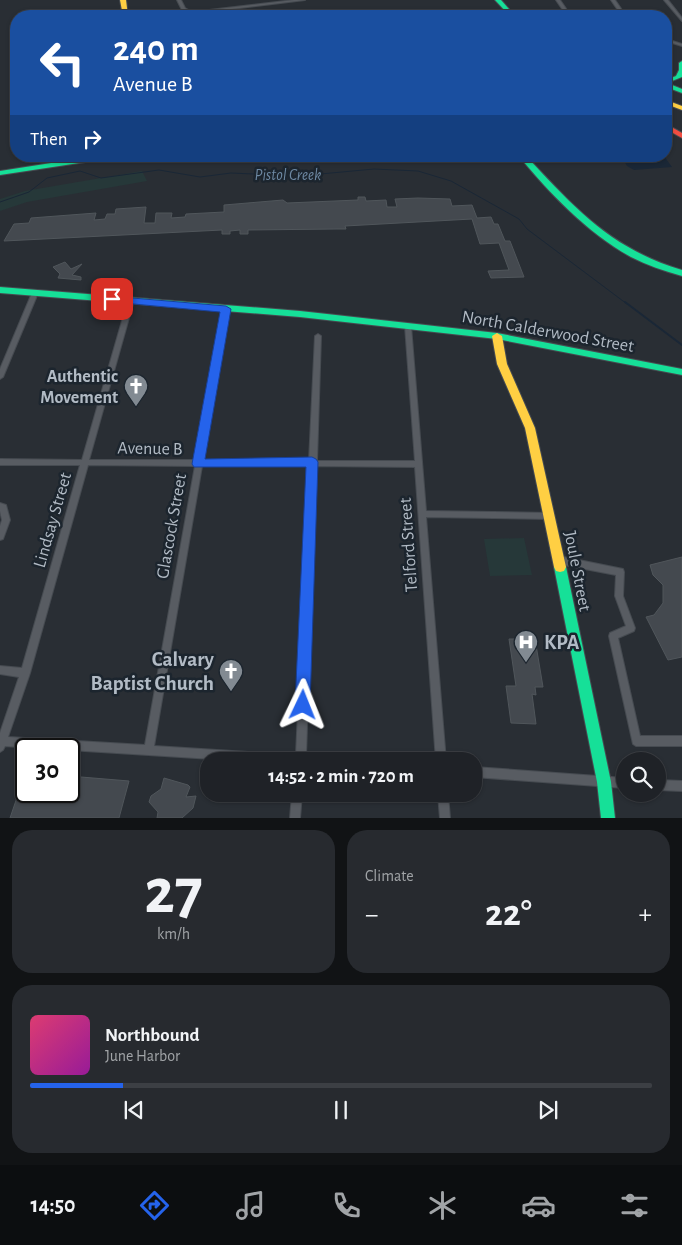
<!DOCTYPE html>
<html lang="en">
<head>
<meta charset="utf-8">
<style>
	body { margin:0; font-family:"Alegreya Sans",sans-serif; background:#272a2f; color:#f1f3f6; height:100vh; display:flex; flex-direction:column; font-size:19px; white-space:nowrap }
	* { box-sizing:border-box; margin:0 }
	p { font-size:16px; color:#a1a4a7 }
	.icon { flex:none; width:28px; height:28px; fill:none; stroke:currentColor; stroke-width:2; stroke-linecap:round; stroke-linejoin:round }
	.map { position:relative; height:818px; overflow:hidden }
	.drawer { display:flex; flex-direction:column; gap:12px; padding:12px; background:#111315; flex:1 }
	.drawer>* { flex:none }
	.hud { position:absolute; left:10px; top:10px; width:662px; height:152px; border-radius:20px; box-shadow:0 1px 4px #0004,0 0 0 1px #3c3f44; background:#1a4fa0; color:#fff; overflow:hidden }
	.tools { position:absolute; left:616px; top:752px; display:grid; gap:10px }
	.tools a { display:grid; place-items:center; width:50px; height:50px; border-radius:50%; background:#1f2227; box-shadow:0 1px 4px #0004,0 0 0 1px #3c3f44; font-size:25px }
	.speed { position:absolute; left:15px; top:738px; display:flex; gap:10px; font-size:25px; font-weight:700; text-align:center }
	.speed>* { display:grid; place-content:center; width:65px; height:65px; border-radius:50%; background:#1f2227; box-shadow:0 1px 4px #0004,0 0 0 1px #3c3f44; line-height:1 }
	.speed .limit { border:2px solid #111; border-radius:8px; background:#fff; color:#111 }
	.pin { position:absolute; display:grid; place-items:center; width:42px; height:42px; color:#fff; margin:-21px; border-radius:10px; box-shadow:0 2px 8px #0006 }
	.me { position:absolute; width:55px; margin:-28px; rotate:2deg; stroke-linejoin:round; filter:drop-shadow(0 0 4px #0008) }
	.turn { display:flex; align-items:center; gap:18px; height:105px; padding:0 20px; font-size:22px }
	.turn .icon { width:65px; height:65px; stroke-width:2.5 }
	.turn b { display:block; font-size:35px; line-height:42px }
	.then { display:flex; align-items:center; height:48px; padding:0 20px; background:#0003; gap:10px; font-size:19px }
	.big { font-size:38px; font-weight:700; line-height:1.1 }
	.drawer .tile { flex:1; display:flex; flex-direction:column; justify-content:center; gap:8px; min-width:0; padding:0 18px; border-radius:20px; background:#272a2f }
	.drawer .dial { align-items:center; gap:0 }
	.dial b { font-size:65px; line-height:1 }
	.song { display:flex; align-items:center; gap:15px }
	.cover { width:60px; height:60px; border-radius:8px; background:linear-gradient(135deg,hsl(340 70% 55%),hsl(300 70% 35%)) }
	.played { height:5px; border-radius:2px; background:linear-gradient(90deg,#2563eb 15%,#3c3f44 15%) }
	.keys { display:flex; justify-content:space-around; direction:ltr }
	.heat { display:flex; justify-content:space-between; align-items:center; font-size:28px; direction:ltr }
	.drawer .tiles { flex:1; display:grid; gap:12px; grid-template-columns:1fr 1fr }
	.tile:last-child { grid-column:span 2 }
	.trip { position:absolute; left:200px; top:752px; width:282px; height:50px; border-radius:20px; background:#1f2227; box-shadow:0 1px 4px #0004,0 0 0 1px #3c3f44; font-weight:700; line-height:50px; text-align:center }
	.dock { display:flex; height:80px; justify-content:space-around; align-items:center; background:#0c0e10; color:#a1a4a7 }
	.dock .icon { width:35px; height:35px }
	.dock .active { color:#2563eb }
	.dock b { font-size:22px; color:#f1f3f6 }
	.map>svg:first-child { display:block }
	.green { fill:#263839 }
	.water { fill:#1a2736 }
	.lines { fill:none; stroke-linecap:round; stroke-linejoin:round }
	.stream-far1 { stroke:#1a2736; stroke-width:1 }
	.stream { stroke:#1a2736; stroke-width:2 }
	.building { fill:#44494f; stroke:#50565b }
	.street-casing { stroke:#464b51; stroke-width:2 }
	.fast-casing { stroke:#464b51; stroke-width:2 }
	.slow-casing { stroke:#464b51; stroke-width:2 }
	.jam-casing { stroke:#464b51; stroke-width:2 }
	.street { fill:#585c62; fill-rule:evenodd }
	.fast { fill:#16e098; fill-rule:evenodd }
	.slow { fill:#ffcf43; fill-rule:evenodd }
	.jam { fill:#f24e42; fill-rule:evenodd }
	.route { fill:#2563eb; stroke:#184099 }
	.labels { text-anchor:middle; stroke-width:5; stroke-linejoin:round; paint-order:stroke }
	.far-water-label { font-size:16px; font-style:italic; fill:#6d88a2; stroke:#1c252e }
	.street-label { font-size:18px; fill:#b2bbc5; stroke:#1c252e }
	.poi-label { font-size:18px; font-weight:bold; fill:#b2bbc5; stroke:#1c252e; text-anchor:end }
	.near-poi-label { font-size:21px; font-weight:bold; fill:#b2bbc5; stroke:#1c252e; text-anchor:start }
</style>
</head>
<body>
<div class="map">
<svg width="682" height="818" viewBox="0 0 682 818">
	<rect width="100%" height="100%" fill="#292e34"/>
	<!-- green -->
	<path class="green" d="M142,171L147,181L27,202L0,211V199L25,191Z
		M524,538L532,575L490,576L484,539Z"/>
	<!-- water -->
	<path class="water" d="M621,156H664L672,167L634,170L627,166Z"/>
	<g class="lines">
		<!-- stream-far1 -->
		<path class="stream-far1" d="M0,202L29,192L47,178L80,171L101,178L159,170L200,177L231,173L299,176L374,169L418,171L451,181L519,219L527,229L627,304"/>
		<!-- stream -->
		<path class="stream" d="M625,302L682,345"/>
	</g>
	<!-- building -->
	<path class="building" d="M358,197H365L366,201L386,200L387,207H397L395,199L418,198L450,199L452,206L472,205L477,218L491,217L494,224H498L505,241H510L524,277L491,278L488,271L509,270L499,243L480,244L472,219L345,226L346,229H337L248,230V234H240V230L230,231V234H222V230L4,241L14,224L29,223L31,218L96,213L94,220L105,219L107,214H115L116,209L146,207L144,223H155L156,213H172L171,218L185,217L186,214L224,212V205L283,200L287,203L358,200Z
		M65,262L71,269L82,264L72,275L81,277V280L58,278L60,274L53,267Z
		M682,557V657L668,660L646,617L654,615L663,603V585L653,575L650,565Z
		M509,639H535L543,687H535L536,695L532,694L536,724L511,723L506,686H516Z
		M25,774L26,791H69V776L129,781L119,818H10Z
		M164,778L188,785L190,787L186,797L196,796L193,808L182,818H157L158,812L149,802L151,796L161,789Z"/>
	<g class="lines">
		<!-- street casing -->
		<g class="street-casing">
			<path id="street" d="M177,0H181L185,8L192,12L294,0H305L191,14L182,10Z
				M556,0H560L571,16H567Z
				M611,0H615L626,16H622Z
				M664,0H668L682,18V21Z
				M666,39L682,44V46L666,41Z
				M35,291L38,293L3,377L0,379V369L32,293Z
				M131,298L134,300L89,460H196L223,309L226,307L229,309L203,460L309,461L315,336L318,334L321,336L317,461H415L405,326L408,324L411,326L426,511L550,513L553,514L554,516L553,518L550,519L426,517L446,761H436L415,467L316,466L306,755L317,756L320,758L322,761H244L69,750V749H47L5,746L3,750L0,752V733L19,677L0,674V666L22,668L80,465H0V459L82,460L128,300ZM88,465L195,466L145,745L8,737L30,673ZM202,466H309L296,755L154,746Z
				M0,503L6,505L10,520L3,539L0,540V526L2,520L0,511Z
				M559,556L623,569L624,572L623,596L635,628L634,631L618,638L640,736H682V746H636L633,744L609,636L610,633L626,626L615,596L616,575L559,564L556,563L555,560L556,557Z
				M474,767L625,778V788L474,777Z
				M658,780L682,781V791L658,790Z
				M292,794H302L300,818H290Z
				M438,794H448L450,818H440Z"/>
		</g>
		<!-- fast casing -->
		<g class="fast-casing">
			<path id="fast" d="M495,0H501L515,16H510Z
				M682,61V77L667,83L682,89V93L666,87V80L676,76L679,70V63Z
				M96,156H115L112,158L0,175V171Z
				M519,156H526C575,208 611,249 682,270V276C664,271 647,265 631,257C589,234 549,193 519,156Z
				M0,287L300,311L497,333L682,369V375L497,339L300,317L0,293Z
				M560,562L564,563L566,567L611,782L615,818H601L597,782L554,567L556,563Z"/>
		</g>
		<!-- slow casing -->
		<g class="slow-casing">
			<path id="slow" d="M120,0H126L128,16H123Z
				M666,100L682,106V110L666,104Z
				M497,333L502,336L507,364L535,428L566,567L564,571L560,572L556,571L554,567L525,428L497,364L492,336Z"/>
		</g>
		<!-- jam casing -->
		<g class="jam-casing">
			<path id="jam" d="M666,124L682,133V138L666,129Z"/>
		</g>
		<!-- street -->
		<use href="#street" class="street"/>
		<!-- fast -->
		<use href="#fast" class="fast"/>
		<!-- slow -->
		<use href="#slow" class="slow"/>
		<!-- jam -->
		<use href="#jam" class="jam"/>
	</g>
	<!-- route -->
	<path class="route" d="M109,296L226,306L231,309L205,459L312,457L316,459L318,462L310,705L308,710L303,713L297,710L295,705L306,467H194L192,464L220,312L112,302L107,299Z"/>
	<!-- icons -->
	<defs>
		<g id="church-pin" transform="scale(1.25)"><path d="M0 17L-7.5 6A9.5 9.5 0 1 1 7.5 6Z" fill="#828a92" stroke="#1c252e"/><path d="M-1.2-6h2.4v3.5h3.3v2.4h-3.3V6h-2.4V-.1h-3.3v-2.4h3.3Z" fill="#fff"/></g>
		<g id="hospital-pin" transform="scale(1.25)"><path d="M0 17L-7.5 6A9.5 9.5 0 1 1 7.5 6Z" fill="#828a92" stroke="#1c252e"/><path d="M-5-5h3v3.5h4V-5h3V5h-3V1.5h-4V5h-3Z" fill="#fff"/></g>
	</defs>
	<g fill-rule="evenodd">
		<use href="#church-pin" x="136" y="386"/>
		<use href="#hospital-pin" x="526" y="642"/>
		<use href="#church-pin" x="231" y="671"/>
	</g>
	<g class="labels">
		<!-- far-water labels -->
		<g class="far-water-label">
			<text x="288" y="180">Pistol Creek</text>
		</g>
		<!-- street labels -->
		<g class="street-label">
			<text transform="translate(548 331) rotate(10)" y="6">North Calderwood Street</text>
			<text transform="translate(150 448) rotate(1)" y="6">Avenue B</text>
			<text transform="translate(52 520) rotate(-74)" y="6">Lindsay Street</text>
			<text transform="translate(171 526) rotate(-80)" y="6">Glascock Street</text>
			<text transform="translate(408 545) rotate(-94)" y="6">Telford Street</text>
			<text transform="translate(578 571) rotate(79)" y="6">Joule Street</text>
		</g>
		<!-- poi labels -->
		<g class="poi-label">
			<text x="118" y="382">Authentic<tspan x="118" dy="21">Movement</tspan></text>
		</g>
		<!-- near-poi labels -->
		<g class="near-poi-label">
			<text x="544" y="649">KPA</text>
			<text x="214" y="666" text-anchor="end">Calvary<tspan x="214" dy="24">Baptist Church</tspan></text>
		</g>
	</g>
</svg>
<div class="tools">
<a><svg class="icon" aria-label="search" viewBox="0 0 24 24"><circle cx="10" cy="10" r="6"/><path d="M15 15l6 6"/></svg></a>
</div>
<div class="speed"><div class="limit">30</div></div>
<div class="pin" style="left:112px;top:299px;background:#d93025"><svg class="icon" aria-label="arrive" viewBox="0 0 24 24"><path d="M6 21V4h12l-3 4 3 4H6"/></svg></div>
<svg class="me" style="left:303px;top:705px" viewBox="-20 -20 40 40"><path d="M0-17L14 15 0 8-14 15z" fill="#2563eb" stroke="#fff" stroke-width="4"/></svg>
<div class="trip">14:52 · 2 min · 720 m</div>
<div class="hud">
<div class="turn"><svg class="icon" aria-label="left" viewBox="0 0 24 24"><path d="M17 20v-9H6M10 6l-5 5 5 5"/></svg><div><b>240 m</b>Avenue B</div></div>
<div class="then">Then<svg class="icon" aria-label="right" viewBox="0 0 24 24"><path d="M7 20v-9h11M14 6l5 5-5 5"/></svg></div>
</div>
</div>
<section class="drawer">
<div class="tiles">
<div class="tile dial"><b>27</b><p>km/h</p></div>
<div class="tile"><p>Climate</p>
<div class="heat"><a>−</a><b class="big">22°</b><a>+</a></div>
</div>
<div class="tile">
<div class="song"><i class="cover"></i><div><b>Northbound</b><p>June Harbor</p></div></div>
<div class="played"></div>
<div class="keys"><svg class="icon" aria-label="previous" viewBox="0 0 24 24"><path d="M18 5L8 12l10 7zM5 5v14"/></svg><svg class="icon" aria-label="pause" viewBox="0 0 24 24"><path d="M8 5v14M16 5v14"/></svg><svg class="icon" aria-label="next" viewBox="0 0 24 24"><path d="M6 5l10 7-10 7zM19 5v14"/></svg></div>
</div>
</div>
</section>
<nav class="dock">
<b>14:50</b>
<svg class="icon active" aria-label="directions" viewBox="0 0 24 24"><path d="M12 3l9 9-9 9-9-9zM9 14v-3h6M13 9l2 2-2 2"/></svg>
<svg class="icon" aria-label="music" viewBox="0 0 24 24"><path d="M9 18V5l10-2v13"/><circle cx="6" cy="18" r="3"/><circle cx="16" cy="16" r="3"/></svg>
<svg class="icon" aria-label="phone" viewBox="0 0 24 24"><path d="M5 4h4l2 5-3 2q2 4 5 5l2-3 5 2v4C11 20 4 13 5 4z"/></svg>
<svg class="icon" aria-label="climate" viewBox="0 0 24 24"><path d="M12 3v18M4 7l16 10M4 17L20 7"/></svg>
<svg class="icon" aria-label="car" viewBox="0 0 24 24"><path d="M5 17H2v-5l4-1 3-4h7l3 4 3 1v5h-3M9 17h6M6 11h13"/><circle cx="7" cy="17" r="2"/><circle cx="17" cy="17" r="2"/></svg>
<svg class="icon" aria-label="filters" viewBox="0 0 24 24"><path d="M4 7h16M4 17h16"/><circle cx="9" cy="7" r="2"/><circle cx="15" cy="17" r="2"/></svg>
</nav>
</body>
</html>
